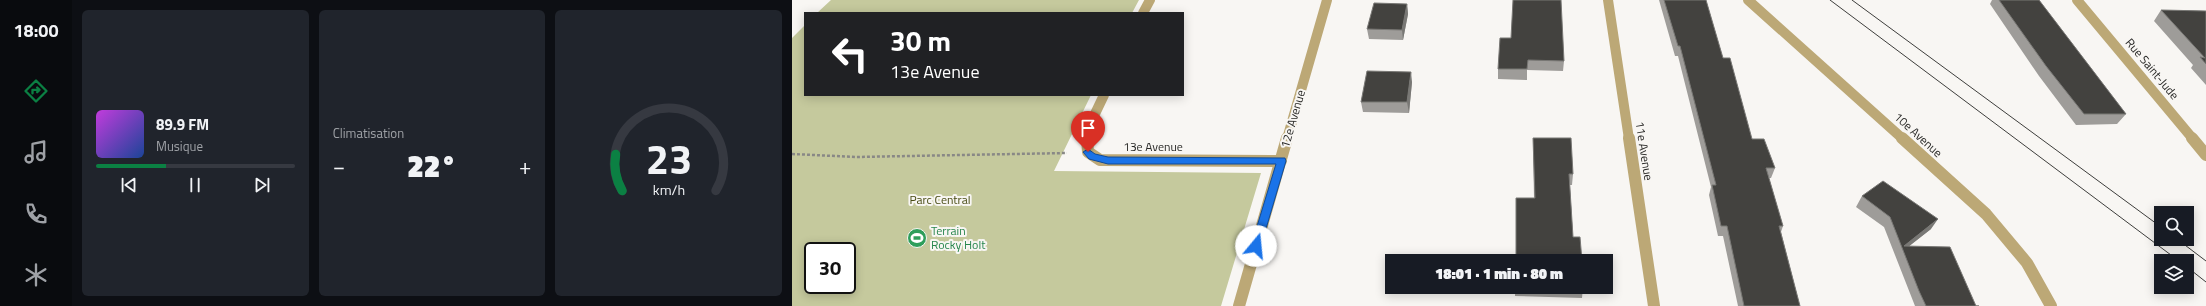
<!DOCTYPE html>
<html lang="fr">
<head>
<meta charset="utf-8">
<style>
	body { margin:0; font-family:"Titillium Web",sans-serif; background:#20242c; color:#f1f3f6; height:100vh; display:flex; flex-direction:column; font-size:15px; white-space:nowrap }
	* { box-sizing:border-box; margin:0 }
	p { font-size:13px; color:#9ea1a6 }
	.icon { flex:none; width:22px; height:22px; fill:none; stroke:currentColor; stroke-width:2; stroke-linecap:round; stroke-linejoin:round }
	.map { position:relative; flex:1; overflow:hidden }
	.sheet { display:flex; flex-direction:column; gap:10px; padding:10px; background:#0d0f14; width:720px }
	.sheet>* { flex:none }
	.top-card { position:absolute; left:12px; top:12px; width:380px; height:84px; border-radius:0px; box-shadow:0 2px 10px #0003; background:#202124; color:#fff; overflow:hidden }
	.controls { position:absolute; left:1362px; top:206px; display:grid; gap:8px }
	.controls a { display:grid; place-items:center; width:40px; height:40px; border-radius:0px; background:#171b24; box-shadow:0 2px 10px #0003; font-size:20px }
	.speed { position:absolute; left:12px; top:242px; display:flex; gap:8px; font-size:20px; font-weight:700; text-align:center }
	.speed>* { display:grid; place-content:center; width:52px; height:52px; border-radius:50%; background:#171b24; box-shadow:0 2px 10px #0003; line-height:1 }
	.speed .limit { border:2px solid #111; border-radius:6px; background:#fff; color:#111 }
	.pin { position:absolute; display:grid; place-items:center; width:34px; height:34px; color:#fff; margin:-41px -17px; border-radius:50% 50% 50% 0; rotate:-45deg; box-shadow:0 0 4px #0007 }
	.pin .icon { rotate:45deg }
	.me { position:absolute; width:44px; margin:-22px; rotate:17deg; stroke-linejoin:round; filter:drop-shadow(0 0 3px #0008) }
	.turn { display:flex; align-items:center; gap:14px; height:84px; padding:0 20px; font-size:18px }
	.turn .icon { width:52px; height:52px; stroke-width:2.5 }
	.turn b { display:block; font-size:28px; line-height:34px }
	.big { font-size:30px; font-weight:800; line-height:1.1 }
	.sheet .tile { flex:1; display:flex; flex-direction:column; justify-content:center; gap:6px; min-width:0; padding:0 14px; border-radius:6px; background:#20242c }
	.sheet .dial { align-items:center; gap:0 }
	.dial svg { height:104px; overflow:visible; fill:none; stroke:#363941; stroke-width:7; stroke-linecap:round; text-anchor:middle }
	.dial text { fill:#f1f3f6; stroke:none }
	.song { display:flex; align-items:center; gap:12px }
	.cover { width:48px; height:48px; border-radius:6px; background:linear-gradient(135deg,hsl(290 70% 55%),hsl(220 70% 35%)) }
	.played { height:4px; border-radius:2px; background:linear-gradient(90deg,#0b8043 35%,#363941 35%) }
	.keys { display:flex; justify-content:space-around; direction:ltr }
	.heat { display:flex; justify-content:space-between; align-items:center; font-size:22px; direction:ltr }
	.sheet .tiles { flex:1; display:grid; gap:10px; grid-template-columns:repeat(3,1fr) }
	.trip { position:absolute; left:593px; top:254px; width:228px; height:40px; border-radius:0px; background:#171b24; box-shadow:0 2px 10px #0003; font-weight:800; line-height:40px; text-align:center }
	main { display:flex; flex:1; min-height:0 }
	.dock { display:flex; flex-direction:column; width:72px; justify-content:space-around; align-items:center; background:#090b0e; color:#9ea1a6 }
	.dock .icon { width:28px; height:28px }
	.dock .selected { color:#0b8043 }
	.dock b { font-size:18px; color:#f1f3f6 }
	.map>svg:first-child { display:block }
	.green { fill:#c5c99d; fill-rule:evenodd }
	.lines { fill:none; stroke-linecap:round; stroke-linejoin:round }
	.path { stroke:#898886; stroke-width:2.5; stroke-dasharray:3 2; stroke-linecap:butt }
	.minor-far1 { stroke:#bca876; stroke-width:10 }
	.minor { stroke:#bca876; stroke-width:12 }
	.tram { stroke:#3e3e3c; stroke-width:1 }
	.wall { fill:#9e9c99 }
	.shaded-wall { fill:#797875 }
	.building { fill:#43423f; stroke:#797875 }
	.route { fill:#1a73e8; stroke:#114b97 }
	.labels { text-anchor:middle; stroke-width:4; stroke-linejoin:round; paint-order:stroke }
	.street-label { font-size:12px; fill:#282826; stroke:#f8f6f3 }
	.park-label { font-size:12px; fill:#474a12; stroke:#f8f6f3 }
	.leisure-label { font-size:12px; fill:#27864d; stroke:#f8f6f3; text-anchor:start }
</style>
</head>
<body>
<main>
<nav class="dock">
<b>18:00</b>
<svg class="icon selected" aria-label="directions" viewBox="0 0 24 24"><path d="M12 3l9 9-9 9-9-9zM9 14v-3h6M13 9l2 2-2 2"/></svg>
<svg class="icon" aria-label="music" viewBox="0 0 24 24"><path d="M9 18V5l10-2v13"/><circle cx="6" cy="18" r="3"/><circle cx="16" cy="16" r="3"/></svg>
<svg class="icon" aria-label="phone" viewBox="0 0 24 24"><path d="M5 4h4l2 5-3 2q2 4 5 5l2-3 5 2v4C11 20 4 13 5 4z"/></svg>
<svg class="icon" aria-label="climate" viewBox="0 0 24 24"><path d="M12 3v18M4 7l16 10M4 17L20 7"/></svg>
</nav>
<section class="sheet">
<div class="tiles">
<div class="tile">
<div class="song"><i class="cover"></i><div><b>89.9 FM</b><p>Musique</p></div></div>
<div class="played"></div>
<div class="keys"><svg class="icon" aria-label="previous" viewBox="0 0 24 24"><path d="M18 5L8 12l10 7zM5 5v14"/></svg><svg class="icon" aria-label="pause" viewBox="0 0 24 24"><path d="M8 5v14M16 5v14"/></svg><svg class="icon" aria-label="next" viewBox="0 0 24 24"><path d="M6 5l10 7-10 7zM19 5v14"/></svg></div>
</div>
<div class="tile"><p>Climatisation</p>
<div class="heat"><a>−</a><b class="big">22°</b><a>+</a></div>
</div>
<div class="tile dial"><svg viewBox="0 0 100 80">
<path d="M14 69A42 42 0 1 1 86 69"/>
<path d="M14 69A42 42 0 0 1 9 41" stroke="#0b8043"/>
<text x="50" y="56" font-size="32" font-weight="700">23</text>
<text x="50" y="72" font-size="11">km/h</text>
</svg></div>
</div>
</section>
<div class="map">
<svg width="1414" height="306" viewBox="0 0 1414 306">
	<rect width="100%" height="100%" fill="#f8f6f3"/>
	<!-- green -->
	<path class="green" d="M39,0H347L340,13H25Z
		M13,25V95H299L262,171L469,173L429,306H0V38ZM21,251H55V285H21Z"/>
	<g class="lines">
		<!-- path -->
		<path class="path" d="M0,154L64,157L275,153"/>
		<!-- minor-far1 -->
		<path class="minor-far1" d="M816,0L837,139
			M956,0L1111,139
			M1285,0L1401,139
			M351,13L358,0
			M295,139L301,118L312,95
			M495,139L535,0"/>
		<!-- minor -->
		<path class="minor" d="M295,138L296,152L308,160L489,161
			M837,138L862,306
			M1110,138L1194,214L1235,263L1259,306
			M1400,138L1414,155
			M447,306L495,138"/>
		<!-- tram -->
		<path class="tram" d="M1038,0L1387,261
			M1060,0L1369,227
			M1385,239L1414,261
			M1395,267L1414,282"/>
	</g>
	<!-- wall -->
	<path class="wall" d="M867,0H914L931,58L960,139L983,168L979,178H977L991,226L989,232L1008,306H946L931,236H926L917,195L919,187L886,56H883Z
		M1200,0H1247L1334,114L1325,124L1284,125L1247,76L1198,4Z
		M615,4L616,14L611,40L577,39L575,29Z
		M1369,10L1414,11V85L1399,68L1401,65L1362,21Z
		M719,38L772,61L771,71L735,70V80L706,79V69Z
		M620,82L617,113L571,112L569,102Z
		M741,138L781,174L780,185H778L781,237L790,261L742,198L741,148Z
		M1070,196L1139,229L1117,246L1184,306H1187H1123L1092,227L1064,207Z
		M723,287H791L790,298L723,296Z"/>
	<!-- shaded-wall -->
	<path class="shaded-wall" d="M615,4L616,14L611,40L610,30Z
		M619,72L620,82L617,113L615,102Z
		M1146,219L1139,229L1111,251L1112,246Z"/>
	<!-- building -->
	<path class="building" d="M721,0H769L772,61L736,60L735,69H706L708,38H719Z
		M872,0H914L931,58H938L960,139H972L983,168H974L991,226H987L1008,306H952L935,226H929L920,185H924L888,46H886Z
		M1207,0H1247L1334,114H1292L1254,66Z
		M582,3L615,4L610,30L575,29Z
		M1369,10L1414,11V64L1408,57L1413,58Z
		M575,71L619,72L615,102H569Z
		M741,138H779L781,174H777L781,237H788L790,261H724V198H743Z
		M1091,181L1146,219L1112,246L1158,247L1184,306H1187H1134L1127,291L1098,217L1070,196Z
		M760,287H791V288Z"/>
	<!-- route -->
	<path class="route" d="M296,149L303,154L316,157L493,158L494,161L468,249H461L459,246L484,164H316L297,159L291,152Z"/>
	<!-- icons -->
	<defs>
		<g id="stadium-disc" transform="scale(1)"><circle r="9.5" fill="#2e9e5b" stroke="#f8f6f3"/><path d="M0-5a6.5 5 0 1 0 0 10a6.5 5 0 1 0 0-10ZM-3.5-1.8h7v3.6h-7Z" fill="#fff"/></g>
	</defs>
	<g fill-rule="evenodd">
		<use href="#stadium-disc" x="125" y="238"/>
	</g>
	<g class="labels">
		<!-- street labels -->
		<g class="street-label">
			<text transform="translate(1360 69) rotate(50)" y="4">Rue Saint-Jude</text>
			<text transform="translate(501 119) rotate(-74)" y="4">12e Avenue</text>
			<text transform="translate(1126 135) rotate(42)" y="4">10e Avenue</text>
			<text x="361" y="151">13e Avenue</text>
			<text transform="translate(852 151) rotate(81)" y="4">11e Avenue</text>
		</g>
		<!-- park labels -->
		<g class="park-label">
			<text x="148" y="204">Parc Central</text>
		</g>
		<!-- leisure labels -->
		<g class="leisure-label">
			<text x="139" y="235">Terrain<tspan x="139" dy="14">Rocky Holt</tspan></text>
		</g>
	</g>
</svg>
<div class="controls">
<a><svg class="icon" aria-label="search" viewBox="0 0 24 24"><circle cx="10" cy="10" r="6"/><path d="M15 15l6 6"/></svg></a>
<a><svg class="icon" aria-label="layers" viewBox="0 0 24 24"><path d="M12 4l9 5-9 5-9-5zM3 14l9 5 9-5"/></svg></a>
</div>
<div class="speed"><div class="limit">30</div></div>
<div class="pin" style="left:296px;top:152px;background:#d93025"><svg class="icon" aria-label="arrive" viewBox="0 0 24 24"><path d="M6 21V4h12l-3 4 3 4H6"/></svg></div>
<svg class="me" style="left:464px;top:246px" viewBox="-20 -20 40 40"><circle r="19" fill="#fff"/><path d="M0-13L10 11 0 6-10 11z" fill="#1a73e8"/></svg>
<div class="trip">18:01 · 1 min · 80 m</div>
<div class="top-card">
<div class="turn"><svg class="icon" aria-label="left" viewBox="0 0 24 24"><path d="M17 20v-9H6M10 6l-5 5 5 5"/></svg><div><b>30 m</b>13e Avenue</div></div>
</div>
</div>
</main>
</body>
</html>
